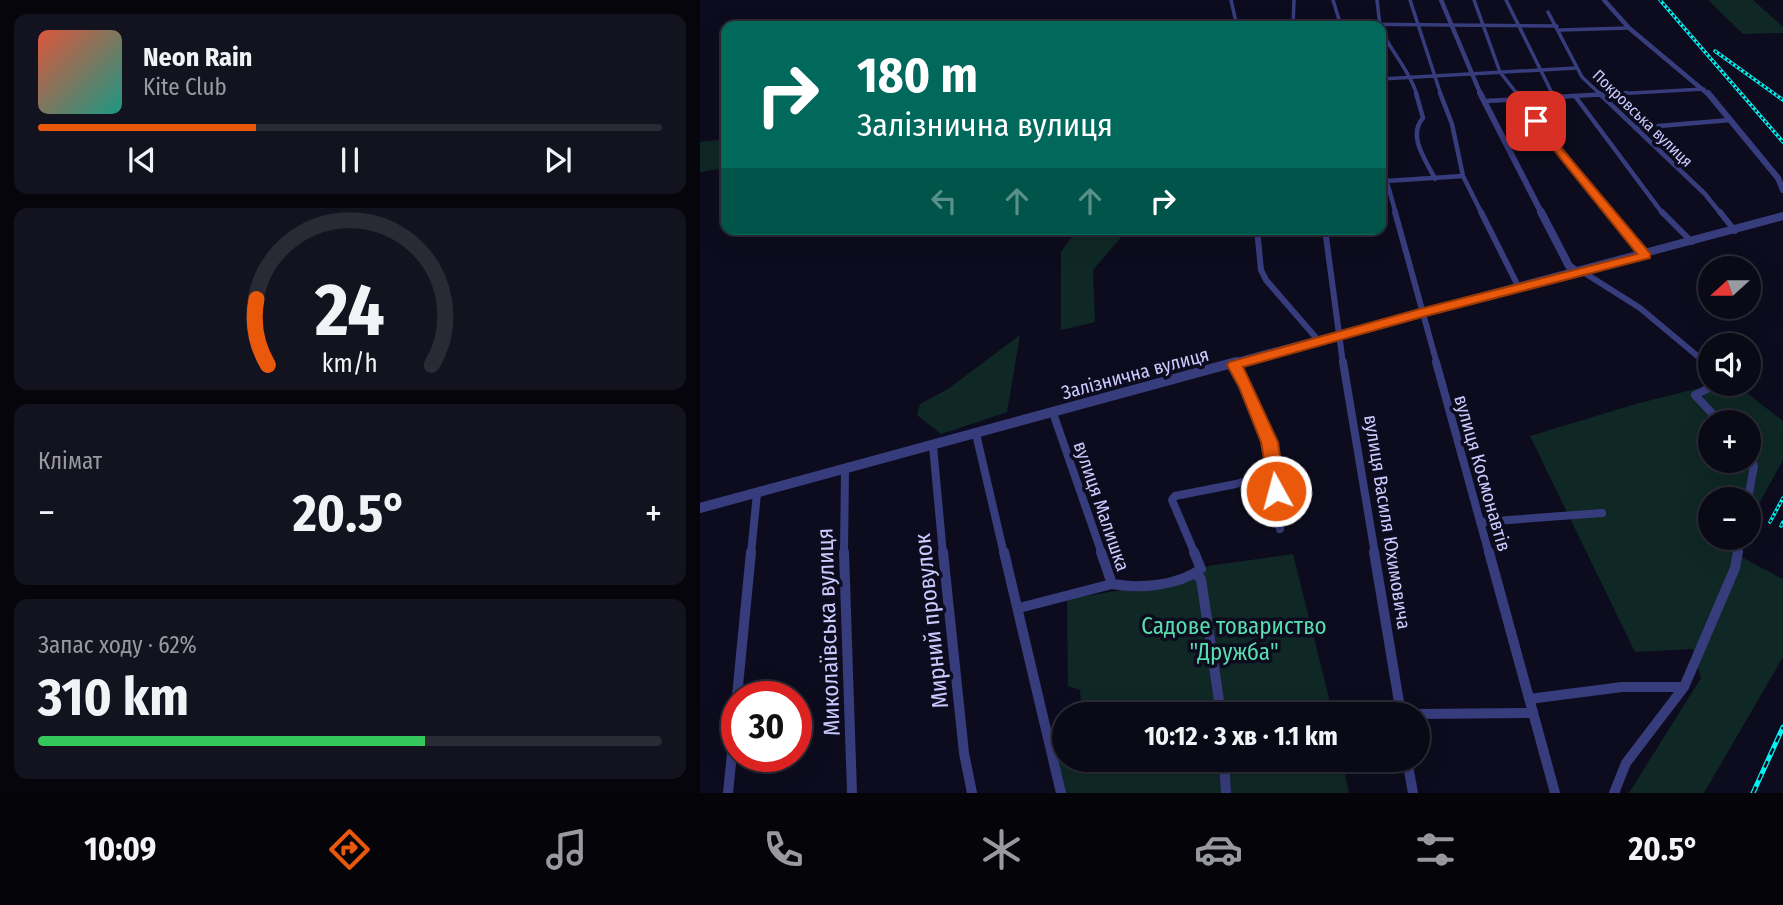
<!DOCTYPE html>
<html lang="uk">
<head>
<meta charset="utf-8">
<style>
	body { margin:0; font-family:"Fira Sans Condensed",sans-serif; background:#13121f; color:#f1f3f6; height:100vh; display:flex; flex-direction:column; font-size:26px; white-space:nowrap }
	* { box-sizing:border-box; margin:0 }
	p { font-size:23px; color:#999aa1 }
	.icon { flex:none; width:38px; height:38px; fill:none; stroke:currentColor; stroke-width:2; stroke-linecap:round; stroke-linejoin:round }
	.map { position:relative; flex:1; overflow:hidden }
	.drawer { display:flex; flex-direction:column; gap:14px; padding:14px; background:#06050c; width:700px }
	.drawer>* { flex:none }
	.hud { position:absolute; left:21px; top:21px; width:665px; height:214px; border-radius:14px; box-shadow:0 7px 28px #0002,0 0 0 2px #2a2a35; background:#00695c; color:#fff; overflow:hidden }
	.needle { width:46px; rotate:249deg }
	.fabs { position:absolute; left:998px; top:256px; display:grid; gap:14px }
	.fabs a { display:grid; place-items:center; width:63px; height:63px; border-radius:50%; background:#0a0916; box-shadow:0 7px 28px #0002,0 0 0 2px #2a2a35; font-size:35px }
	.speed { position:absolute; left:21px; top:681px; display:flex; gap:14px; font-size:35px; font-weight:700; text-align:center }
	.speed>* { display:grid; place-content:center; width:91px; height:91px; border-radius:50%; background:#0a0916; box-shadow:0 7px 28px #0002,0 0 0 2px #2a2a35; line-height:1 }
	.speed .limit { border:10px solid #d22; background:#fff; color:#111 }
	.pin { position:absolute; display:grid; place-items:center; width:60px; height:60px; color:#fff; margin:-30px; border-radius:14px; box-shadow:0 4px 10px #0006 }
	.me { position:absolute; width:77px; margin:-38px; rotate:353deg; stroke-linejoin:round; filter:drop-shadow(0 0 5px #0008) }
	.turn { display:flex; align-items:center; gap:24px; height:147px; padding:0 21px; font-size:32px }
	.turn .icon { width:91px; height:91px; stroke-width:2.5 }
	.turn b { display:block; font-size:49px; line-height:60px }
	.lanes { display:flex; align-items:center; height:66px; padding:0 21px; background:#0003; justify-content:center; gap:35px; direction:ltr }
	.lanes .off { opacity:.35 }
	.big { font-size:52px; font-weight:700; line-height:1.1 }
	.drawer .tile { flex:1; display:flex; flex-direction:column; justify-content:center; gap:10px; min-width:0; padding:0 24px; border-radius:14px; background:#13121f }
	.drawer .dial { align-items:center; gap:0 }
	.dial svg { height:182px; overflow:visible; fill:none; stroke:#2a2a35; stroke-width:7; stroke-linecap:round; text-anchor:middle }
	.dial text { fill:#f1f3f6; stroke:none }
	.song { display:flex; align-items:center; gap:21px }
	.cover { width:84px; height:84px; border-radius:10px; background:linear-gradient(135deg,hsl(10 70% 55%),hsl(170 70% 35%)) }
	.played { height:7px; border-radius:4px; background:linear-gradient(90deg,#ea580c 35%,#2a2a35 35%) }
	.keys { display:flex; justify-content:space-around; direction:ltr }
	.heat { display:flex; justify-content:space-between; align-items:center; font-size:38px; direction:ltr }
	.charge { height:10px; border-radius:5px; background:linear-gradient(90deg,#34c759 62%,#2a2a35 0) }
	.trip { position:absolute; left:352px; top:702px; width:378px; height:70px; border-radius:35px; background:#0a0916; box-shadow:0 7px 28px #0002,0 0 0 2px #2a2a35; font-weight:700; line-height:70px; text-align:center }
	.dock { display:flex; height:112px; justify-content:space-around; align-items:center; background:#040409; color:#999aa1 }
	.dock .icon { width:49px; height:49px }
	.dock .on { color:#ea580c }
	.dock b { font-size:32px; color:#f1f3f6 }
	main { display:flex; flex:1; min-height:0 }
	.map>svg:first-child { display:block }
	.green { fill:#0f2825; fill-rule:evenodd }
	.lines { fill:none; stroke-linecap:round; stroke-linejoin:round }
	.minor-far4 { stroke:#373c7d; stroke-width:3.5 }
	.minor-far3 { stroke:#373c7d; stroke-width:4.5 }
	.minor-far2 { stroke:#373c7d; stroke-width:6 }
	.minor-far1 { stroke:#373c7d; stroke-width:8 }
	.minor { stroke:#373c7d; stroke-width:10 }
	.tertiary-far3 { stroke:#373c7d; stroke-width:4.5 }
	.tertiary-far2 { stroke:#373c7d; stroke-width:6 }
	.tertiary-far1 { stroke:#373c7d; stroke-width:8 }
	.tertiary { stroke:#373c7d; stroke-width:10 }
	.rail-far1-casing { stroke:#03f1f1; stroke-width:3.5 }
	.rail-casing { stroke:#03f1f1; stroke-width:5 }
	.rail-far1 { stroke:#0d0c1e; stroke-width:2; stroke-dasharray:2.5; stroke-linecap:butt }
	.rail { stroke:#0d0c1e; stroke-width:2.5; stroke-dasharray:7; stroke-linecap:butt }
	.route { fill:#ea580c; stroke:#983908; stroke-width:2 }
	.labels { text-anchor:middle; stroke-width:7; stroke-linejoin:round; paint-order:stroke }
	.far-street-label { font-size:16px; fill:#cbcafe; stroke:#0d0c1e }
	.street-label { font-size:19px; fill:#cbcafe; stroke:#0d0c1e }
	.near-street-label { font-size:23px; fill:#cbcafe; stroke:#0d0c1e }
	.near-park-label { font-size:23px; fill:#57ddae; stroke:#0d0c1e }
</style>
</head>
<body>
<main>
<section class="drawer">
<div class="tile">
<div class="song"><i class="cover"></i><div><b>Neon Rain</b><p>Kite Club</p></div></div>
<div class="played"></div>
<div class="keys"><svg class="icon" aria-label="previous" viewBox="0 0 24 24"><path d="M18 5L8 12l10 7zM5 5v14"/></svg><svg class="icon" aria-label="pause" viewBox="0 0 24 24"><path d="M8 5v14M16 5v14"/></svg><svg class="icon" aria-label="next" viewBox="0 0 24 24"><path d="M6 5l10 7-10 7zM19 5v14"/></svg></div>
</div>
<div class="tile dial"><svg viewBox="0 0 100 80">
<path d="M14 69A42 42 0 1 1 86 69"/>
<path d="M14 69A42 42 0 0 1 9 40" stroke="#ea580c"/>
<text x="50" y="56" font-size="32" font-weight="700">24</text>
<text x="50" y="72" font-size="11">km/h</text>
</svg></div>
<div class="tile"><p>Клімат</p>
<div class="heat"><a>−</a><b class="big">20.5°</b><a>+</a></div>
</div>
<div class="tile"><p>Запас ходу · 62%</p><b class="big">310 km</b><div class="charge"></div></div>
</section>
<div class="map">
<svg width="1083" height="793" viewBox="0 0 1083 793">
	<rect width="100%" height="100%" fill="#0d0c1e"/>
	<!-- green -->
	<path class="green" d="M1008,0H1053L1083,27V33L1043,34Z
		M26,139V168L0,172V142Z
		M378,229H428L393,270L395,322L361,330V252Z
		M320,335L307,412L241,434L217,415L220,404L248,389Z
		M1020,383H1034L1083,421V460L1048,524V499H1010V537H1041L1034,553L1083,579V657L1004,793H929L1001,678L993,649L935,652L830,436L939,403ZM1010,422H1048V460H1010Z
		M593,554L633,714H382L380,690L368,686L367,599L489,579L508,566Z
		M364,735V760H642L649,793H363L354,738Z"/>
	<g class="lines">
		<!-- minor-far4 -->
		<path class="minor-far4" d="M633,0L641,26
			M677,0L680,26
			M710,0L741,95
			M774,0L800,72L818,95
			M806,0L853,95
			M848,12L882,77L901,95
			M536,23L857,26
			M521,26L536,22L531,0
			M593,26L594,0
			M681,29C691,52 710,71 717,95
			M860,30L929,28
			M681,79L876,68
			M896,95L1004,89"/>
		<!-- minor-far3 -->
		<path class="minor-far3" d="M716,93L723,118C707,136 726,160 735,179
			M740,93L752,124L763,176L782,214
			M817,93L912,214
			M852,93L854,98
			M899,93L1005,194L1021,214
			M875,96L963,214
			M786,101L927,93
			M935,128L1030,120
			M681,161L696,214
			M686,181L763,176"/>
		<!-- minor-far2 -->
		<path class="minor-far2" d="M695,212L737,364
			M781,212L819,288
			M911,212L945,255
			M962,212L992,242
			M1020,212L1035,231
			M557,229L561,270L566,280L618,340
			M625,229L643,364
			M883,272L940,308L1007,364"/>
		<!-- minor-far1 -->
		<path class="minor-far1" d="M643,362L675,554
			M736,362L789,554
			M1004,362L1010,367
			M535,365C563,418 574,470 580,529
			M1019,383L995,395L1020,422
			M353,413L402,554
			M276,434L304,554
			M233,446L243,554
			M1048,449L1054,466L1048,499
			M781,522L902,513
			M51,554L57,493
			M144,554L145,469
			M495,554L472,500L475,496L536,484L575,472
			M1038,554L1041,537"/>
		<!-- minor -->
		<path class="minor" d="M144,552L152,793
			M243,552L264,753L272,793
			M304,552L361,793
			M401,552L412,584C440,589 477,586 501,569L494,552
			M674,552L701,714
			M789,552L855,793
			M496,574L501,579L521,714
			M319,608L412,584
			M37,696L51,552
			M829,699L922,687H984
			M718,714L832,713
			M524,760L526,793
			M707,760L713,793
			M28,793L37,703
			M914,793L926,763L984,687L1035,568L1038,552"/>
		<!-- tertiary-far3 -->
		<path class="tertiary-far3" d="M741,0L781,95
			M904,0L929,28L1009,95"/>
		<!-- tertiary-far2 -->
		<path class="tertiary-far2" d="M780,93L842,214
			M1008,93L1078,178L1083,190"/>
		<!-- tertiary-far1 -->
		<path class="tertiary-far1" d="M841,212L869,266L878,273
			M529,364L1083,216"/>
		<!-- tertiary -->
		<path class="tertiary" d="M0,508L536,362"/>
		<!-- rail-far1 casing -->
		<g class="rail-far1-casing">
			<path id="rail-far1" d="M960,0L1083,142
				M1015,51L1083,100
				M1070,522L1083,498
				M1081,526L1083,522"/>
		</g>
		<!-- rail casing -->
		<g class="rail-casing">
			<path id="rail" d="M1053,793L1083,727"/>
		</g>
		<!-- rail-far1 -->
		<use href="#rail-far1" class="rail-far1"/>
		<!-- rail -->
		<use href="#rail" class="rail"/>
	</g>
	<!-- route -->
	<path class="route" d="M836,118L950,253V258L726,316L543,367L578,442L585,491L583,495H570L561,442L539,387L527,365L529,362L716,310L937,254L833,124Z"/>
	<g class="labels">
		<!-- far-street labels -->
		<g class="far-street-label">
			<text transform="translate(943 118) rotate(44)" y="6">Покровська вулиця</text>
		</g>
		<!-- street labels -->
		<g class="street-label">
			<text transform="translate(435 373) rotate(-15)" y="7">Залізнична вулиця</text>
			<text transform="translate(783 473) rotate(74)" y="7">вулиця Космонавтів</text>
			<text transform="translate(402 506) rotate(71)" y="7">вулиця Малишка</text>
			<text transform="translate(688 522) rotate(81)" y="7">вулиця Василя Юхимовича</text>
		</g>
		<!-- near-street labels -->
		<g class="near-street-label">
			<text transform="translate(231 621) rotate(-96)" y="8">Мирний провулок</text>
			<text transform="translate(128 632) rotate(-92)" y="8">Миколаївська вулиця</text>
		</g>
		<!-- near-park labels -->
		<g class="near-park-label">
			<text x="534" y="634">Садове товариство<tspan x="534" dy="26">"Дружба"</tspan></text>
		</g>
	</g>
</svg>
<div class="fabs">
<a><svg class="needle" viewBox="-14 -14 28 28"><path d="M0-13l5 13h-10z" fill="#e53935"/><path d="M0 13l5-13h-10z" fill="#999aa1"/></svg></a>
<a><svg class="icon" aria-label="sound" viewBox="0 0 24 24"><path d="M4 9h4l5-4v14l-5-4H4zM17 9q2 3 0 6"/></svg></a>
<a>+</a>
<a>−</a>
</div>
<div class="speed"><div class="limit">30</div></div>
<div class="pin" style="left:836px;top:121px;background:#d93025"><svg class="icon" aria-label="arrive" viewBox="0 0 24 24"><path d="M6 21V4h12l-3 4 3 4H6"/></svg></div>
<svg class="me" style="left:576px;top:491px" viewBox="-20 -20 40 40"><circle r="17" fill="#ea580c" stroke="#fff" stroke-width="3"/><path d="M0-11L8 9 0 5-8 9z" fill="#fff"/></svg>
<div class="trip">10:12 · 3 хв · 1.1 km</div>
<div class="hud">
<div class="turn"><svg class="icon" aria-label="right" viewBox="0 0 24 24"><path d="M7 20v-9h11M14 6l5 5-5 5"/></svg><div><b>180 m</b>Залізнична вулиця</div></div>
<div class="lanes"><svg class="icon off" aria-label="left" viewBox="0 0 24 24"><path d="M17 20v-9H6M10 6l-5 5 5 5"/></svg><svg class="icon off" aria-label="ahead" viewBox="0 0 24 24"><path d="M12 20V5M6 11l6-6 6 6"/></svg><svg class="icon off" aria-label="ahead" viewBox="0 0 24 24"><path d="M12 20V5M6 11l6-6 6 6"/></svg><svg class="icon" aria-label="right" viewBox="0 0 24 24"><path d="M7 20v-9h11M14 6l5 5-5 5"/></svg></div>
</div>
</div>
</main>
<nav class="dock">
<b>10:09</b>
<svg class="icon on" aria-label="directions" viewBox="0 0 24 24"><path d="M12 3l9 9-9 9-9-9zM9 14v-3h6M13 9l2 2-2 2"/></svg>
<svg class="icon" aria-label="music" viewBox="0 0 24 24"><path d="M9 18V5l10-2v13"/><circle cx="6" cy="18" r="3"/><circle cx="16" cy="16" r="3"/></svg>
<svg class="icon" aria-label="phone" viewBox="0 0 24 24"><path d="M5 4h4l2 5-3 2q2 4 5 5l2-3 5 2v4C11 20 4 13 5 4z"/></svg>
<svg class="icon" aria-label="climate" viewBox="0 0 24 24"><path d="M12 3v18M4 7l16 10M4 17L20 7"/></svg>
<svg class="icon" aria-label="car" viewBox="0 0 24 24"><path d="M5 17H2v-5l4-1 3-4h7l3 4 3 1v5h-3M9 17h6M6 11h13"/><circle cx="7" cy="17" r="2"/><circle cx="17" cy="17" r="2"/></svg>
<svg class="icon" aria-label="filters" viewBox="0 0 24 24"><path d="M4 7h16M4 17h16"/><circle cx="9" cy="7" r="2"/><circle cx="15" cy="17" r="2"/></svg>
<b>20.5°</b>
</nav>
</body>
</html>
